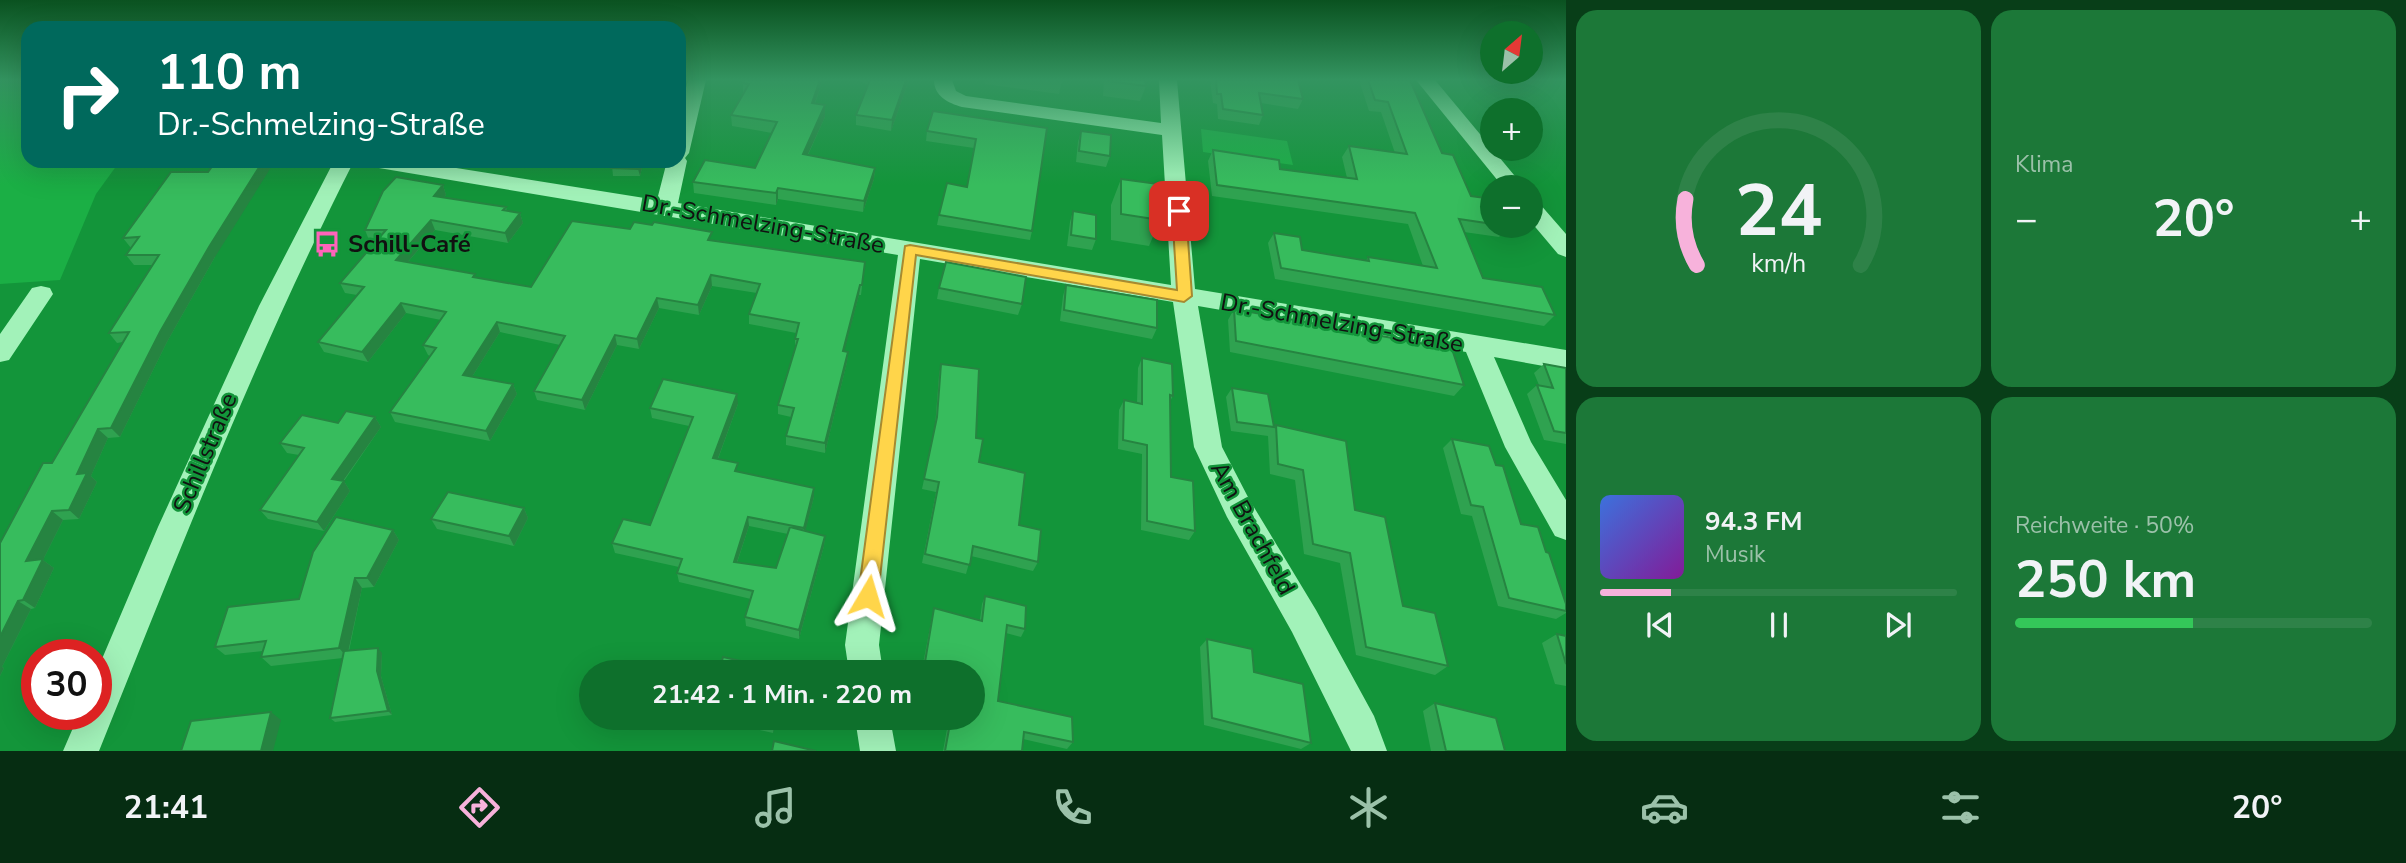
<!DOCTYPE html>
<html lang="de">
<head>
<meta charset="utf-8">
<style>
	body { margin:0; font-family:"Nunito Sans",sans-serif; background:#1c7838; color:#f1f3f6; height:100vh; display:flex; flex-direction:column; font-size:26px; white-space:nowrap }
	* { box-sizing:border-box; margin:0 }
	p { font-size:23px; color:#9bc1a9 }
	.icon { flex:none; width:38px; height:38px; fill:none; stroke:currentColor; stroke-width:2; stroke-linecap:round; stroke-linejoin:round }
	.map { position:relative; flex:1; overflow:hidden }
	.panel { display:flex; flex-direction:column; gap:10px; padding:10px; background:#083e18; width:840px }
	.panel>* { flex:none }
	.guide { position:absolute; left:21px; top:21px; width:665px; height:147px; border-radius:21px; box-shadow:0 7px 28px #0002; background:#00695c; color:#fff; overflow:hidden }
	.needle { width:46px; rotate:28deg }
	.tools { position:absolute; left:1480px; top:21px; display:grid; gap:14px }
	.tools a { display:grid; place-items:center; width:63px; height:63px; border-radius:50%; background:#0e702c; box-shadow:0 7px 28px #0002; font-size:35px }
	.speed { position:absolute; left:21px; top:639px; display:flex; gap:14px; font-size:35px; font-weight:700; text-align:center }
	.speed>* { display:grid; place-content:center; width:91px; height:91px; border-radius:50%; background:#0e702c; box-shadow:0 7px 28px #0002; line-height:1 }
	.speed .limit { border:10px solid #d22; background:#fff; color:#111 }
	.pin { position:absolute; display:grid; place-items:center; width:60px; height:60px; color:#fff; margin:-30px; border-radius:14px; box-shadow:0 4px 10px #0006 }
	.me { position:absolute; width:77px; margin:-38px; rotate:7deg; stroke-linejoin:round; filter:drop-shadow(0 0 5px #0008) }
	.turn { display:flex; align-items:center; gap:24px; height:147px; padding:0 21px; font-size:32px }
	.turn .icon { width:91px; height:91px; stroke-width:2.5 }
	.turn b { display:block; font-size:49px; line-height:60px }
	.big { font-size:52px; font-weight:700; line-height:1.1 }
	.panel .card { flex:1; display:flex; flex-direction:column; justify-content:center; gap:10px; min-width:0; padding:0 24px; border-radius:21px; background:#1c7838 }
	.panel .dial { align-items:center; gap:0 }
	.dial svg { height:182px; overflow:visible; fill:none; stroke:#2e8248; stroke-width:7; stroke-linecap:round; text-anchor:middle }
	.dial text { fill:#f1f3f6; stroke:none }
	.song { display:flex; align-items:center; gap:21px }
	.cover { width:84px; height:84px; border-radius:10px; background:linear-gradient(135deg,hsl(220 70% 55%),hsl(290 70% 35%)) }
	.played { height:7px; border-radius:4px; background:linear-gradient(90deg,#f7b2db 20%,#2e8248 20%) }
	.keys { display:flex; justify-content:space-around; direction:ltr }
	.heat { display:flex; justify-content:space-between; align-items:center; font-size:38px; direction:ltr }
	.charge { height:10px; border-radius:5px; background:linear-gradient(90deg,#34c759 50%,#2e8248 0) }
	.panel .tiles { flex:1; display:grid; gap:10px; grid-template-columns:repeat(2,1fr) }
	.trip { position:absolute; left:579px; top:660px; width:406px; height:70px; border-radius:35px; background:#0e702c; box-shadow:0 7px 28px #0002; font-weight:700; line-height:70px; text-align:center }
	.dock { display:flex; height:112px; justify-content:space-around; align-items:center; background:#062d12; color:#9bc1a9 }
	.dock .icon { width:49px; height:49px }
	.dock .active { color:#f7b2db }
	.dock b { font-size:32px; color:#f1f3f6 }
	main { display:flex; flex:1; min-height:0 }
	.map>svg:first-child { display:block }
	.green { fill:#1baf45 }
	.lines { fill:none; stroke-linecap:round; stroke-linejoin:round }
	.street { fill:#a2f2b9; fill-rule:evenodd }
	.wall { fill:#2fa250; fill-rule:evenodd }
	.shaded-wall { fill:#268441 }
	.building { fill:#37bc5d; stroke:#268441; stroke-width:2 }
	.route { fill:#ffd54a; stroke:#a68a30; stroke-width:2 }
	.labels { text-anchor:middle; stroke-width:5; stroke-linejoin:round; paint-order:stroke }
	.street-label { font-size:24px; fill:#111; stroke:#13953a }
	.poi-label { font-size:24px; font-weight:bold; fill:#111; stroke:#13953a; text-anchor:start }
</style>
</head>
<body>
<main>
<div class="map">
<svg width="1566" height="751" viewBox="0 0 1566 751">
	<rect width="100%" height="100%" fill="#13953a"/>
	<!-- green -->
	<path class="green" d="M0,80H28V161H120L96,194L60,280L0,284Z
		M1201,129L1287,141L1293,165L1203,152Z"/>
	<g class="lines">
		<!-- street -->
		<path class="street" d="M688,80H706L689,153L685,158L687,161L678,203L1171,285L1162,135L962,107C948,103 934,96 934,80H952L956,91L966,96L1161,123L1159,80H1177L1195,289L1566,350V370L1494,357L1531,442L1566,500V540L1555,536L1505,447L1466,352L1198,306L1222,447L1249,499L1316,610L1374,716L1387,751H1351L1292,632L1227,517L1194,447L1173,302L920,259L879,645L883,672H849L845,645L898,255L373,167L366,165L363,161H412L657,200L667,161H679V114Z
			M1416,80H1435L1524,187H1503Z
			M334,161H354C257,352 179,552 99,751H63L79,714H96V673L158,527L259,306Z
			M1531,201L1539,203L1566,234V257L1558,254L1531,222Z
			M41,286L50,288L53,294L9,360L0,362V334L32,288Z
			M855,718H890L896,751H860Z"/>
	</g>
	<!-- wall -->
	<path class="wall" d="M744,80H822L821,85L815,104L825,117L808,155L875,168L874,179L863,212L778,199L776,205L694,193L693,182L755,168L772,133L732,126L731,115L743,94V83Z
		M857,80H909L891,131L856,125V115L868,85Z
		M986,80H1062L1059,94L985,84Z
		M1104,80H1145L1146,86L1140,101L1103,96Z
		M1210,80H1298L1303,99L1298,109L1261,103L1263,115L1259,125L1218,119L1217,104L1213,103Z
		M1359,80H1410L1442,153L1471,196L1493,199V226L1508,227L1499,237L1464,232L1483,278L1555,315L1544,326L1275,279L1268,243L1274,233L1302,250L1366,261L1368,257L1423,266L1408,224L1212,196L1208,161L1213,150L1280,169L1347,178L1342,157L1349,146L1395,153L1381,112L1369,111Z
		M1047,128L1032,231L1030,240L937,225L939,215L967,186L974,148L926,141L927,131Z
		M1081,131L1110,156L1106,167L1076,162L1078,142Z
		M547,161H644L640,176H613L612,166L568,165Z
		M208,172L215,257L167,342L120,437L108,438L91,476L97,482L79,519L63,520L43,560L54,568L35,608L31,609L2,667L4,668L0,676V543L52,463L123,342L117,343L109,333L152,265H134L126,255L131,248L123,238Z
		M1121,179L1160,220L1149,246L1111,240V205Z
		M443,185L446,195L444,197L506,207L507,211L520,213L523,223L508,243L435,230L408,262L476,277L531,287L713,240L865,262L861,295H859L844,351L848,352L847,362L825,453L786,445V436L791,417L778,414V405L795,349V339L796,333L749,324V314L757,293L712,286L699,315L659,308L639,349L617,345L585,410L537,400L534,391L560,345L500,332L472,377L513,384L517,394L490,441L395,422L390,412L430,356L428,355L423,345L441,320L406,313L368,362L324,352L318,342L357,295L345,293L340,283L378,240H369L365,230Z
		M1073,211L1096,239L1092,250L1067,246L1070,222Z
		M1066,285L1157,328L1152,339L1060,321L1063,296Z
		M939,288L1022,304L1018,315L937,299Z
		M1234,309L1464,385L1454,396L1230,352L1228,320Z
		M1142,358L1173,396L1170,401L1171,477L1195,531L1189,540L1141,530L1142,454L1118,449L1119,410L1124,400L1137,403L1138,368Z
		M941,364L976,438L979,462L1019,525L1038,562L1033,571L971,556L966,574L922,563L936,492L922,489L935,427L939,375Z
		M1544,364L1566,368V444L1544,440L1527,394L1537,385H1539L1534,373Z
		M1232,388L1274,427L1276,425L1355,510L1403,606L1448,666L1435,675L1356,655L1340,563L1304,554L1295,480L1270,474L1268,436L1231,431L1226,397Z
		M738,404L718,459L738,472L814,488V497L805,531L825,536L824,546L799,639L746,626L745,617L751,599L679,582L677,573L679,567L615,553L612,543L650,525L689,426L652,418L650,408ZM749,526L788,534L776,568L737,563Z
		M375,417L381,427L344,481L350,491L324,531L268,519L260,510L299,455L287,453L280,443L338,423Z
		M1452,439L1496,465L1521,524L1546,552L1566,604V613L1556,619L1498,606L1472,516L1461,514L1443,448Z
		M524,508L528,518L514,546L437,529L431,519Z
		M393,530L399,540L374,587L362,588L349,651L382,653L381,676L392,715L335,722L330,718L343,658L271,666L261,657L263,651L225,655L215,647L299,599Z
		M985,596L1025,629L1021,637L1006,633L998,701L1073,742L1067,749L1023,739L1022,751H943L949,718H973V672H932L922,669L932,617L934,608L980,620L982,604Z
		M1557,634L1566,636V686L1555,684L1542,643Z
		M1207,639L1254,672L1311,743L1301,749L1204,725L1200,647Z
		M1435,703L1505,751H1431L1423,711Z
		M709,718H776L773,733Z"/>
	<!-- shaded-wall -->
	<path class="shaded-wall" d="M820,80H822L821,85L811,114L812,103Z
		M906,80H909L891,131L892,120Z
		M825,105V117L803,165V154Z
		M263,161H275L215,257L167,342L120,437L111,428L160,332L209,247Z
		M641,161H644L640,176L638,169Z
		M875,168L874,179L863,212L864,201Z
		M443,185L446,195L437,206L434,196Z
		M778,188V199L776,205V193Z
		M520,213L523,223L508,243L505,233Z
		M431,220L435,230L401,270L396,260Z
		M711,275L712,286L699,315L698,305Z
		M860,285L859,295L842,361L843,351Z
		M657,298L659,308L639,349L637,339Z
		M401,303L406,313L368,362L362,352Z
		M497,322L500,332L467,385L463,375Z
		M615,335L617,345L585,410L582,400Z
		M848,352L847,362L825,453V443Z
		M513,384L517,394L490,441L486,431Z
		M737,394L738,404L714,469L713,458Z
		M375,417L381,427L338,488L332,479Z
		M98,429L108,438L91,476L97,482L79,519L69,510L77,474Z
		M344,481L350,491L324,531L317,522Z
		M814,488V497L804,537V528Z
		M524,508L528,518L514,546L509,536Z
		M52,511L63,520L43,560L54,568L35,608L23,600L26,561Z
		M748,517L749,526L734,571V562Z
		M393,530L399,540L374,587L367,578Z
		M825,536L824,546L799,639V630Z
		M355,578L362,588L347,657L339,648Z
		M18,601L31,609L2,667L4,668L0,676V637Z
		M378,648L382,653L381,676L392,715L388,711L377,671Z
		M271,712L281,720L273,751H261Z
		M774,718H776L773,733V725Z"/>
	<!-- building -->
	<path class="building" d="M744,80H820L812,103L825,105L803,154L875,168L864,201L778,188L776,193L693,182L705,160L755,168L777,122L731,115L749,84L743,83Z
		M870,80H906L892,120L856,115Z
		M1108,80H1145L1146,86L1108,81Z
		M1216,80H1298L1303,99L1259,93L1263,115L1223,109L1221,94H1217Z
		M1368,80H1410L1442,153L1453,155L1471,196L1493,199V224L1459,219L1483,278L1542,287L1555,315L1281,268L1274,233L1300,237L1302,250L1369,261L1368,257L1437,268L1415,213L1217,185L1213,150L1279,160L1280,169L1357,179L1349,146L1407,154L1388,102L1375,100Z
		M933,111L1047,128L1032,231L939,215L947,183L967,187L976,139L927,131Z
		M1081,131L1111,135L1110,156L1079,151Z
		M216,161H263L209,247L160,332L111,428L98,429L77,474L87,473L69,510L52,511L26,561L43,559L23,600L18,601L0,637V543L43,463H52L129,332L109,333L159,255H126L139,237L123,238L171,172H208Z
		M614,161H641L638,169L611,168Z
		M396,177L443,185L434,196L506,207L503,210L520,213L505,233L431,220L396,260L475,274L473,277L531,287L572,221L630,229L634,222L652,225L654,222L712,232L708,240L865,262L862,285H860L843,351L848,352L825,443L786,436L794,408L778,405L798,339H795L799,323L749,314L760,284L711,275L698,305L657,298L637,339L615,335L582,400L534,391L565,336L497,322L463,375L513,384L486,431L390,412L436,348L423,345L446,312L401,303L362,352L318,342L364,287L340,283L386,230H365L383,191Z
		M1121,179L1158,184L1160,220L1121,214Z
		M1073,211L1096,215V239L1071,235Z
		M946,262L1026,277L1022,304L939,288Z
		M1066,285L1157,300V328L1064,310Z
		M1234,309L1452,349L1464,385L1236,341Z
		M1142,358L1172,364L1173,396L1170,395L1171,477L1193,481L1195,531L1147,521V445L1123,440L1124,400L1142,404Z
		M941,364L979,369L976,438L983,439L979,462L1025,473L1019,525L1041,530L1038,562L973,546L970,565L925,554L939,482L924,479L937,417Z
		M1544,364L1566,368V433L1554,431L1537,385L1553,388Z
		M663,379L737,394L713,458L738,463L735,471L814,488L804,528L748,517L734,562L776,568L790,527L825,536L799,630L745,617L753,591L677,573L682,559L612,543L623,519L650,525L693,417L650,408Z
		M1232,388L1268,394L1274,427L1237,422Z
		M346,411L375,417L332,479L344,481L317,522L260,510L304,448L280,443L302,415L338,423Z
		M1276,425L1346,441L1355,510L1385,517L1403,606L1435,613L1448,666L1366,647L1350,553L1313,544L1303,470L1278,464Z
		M1452,439L1489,446L1496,465L1503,466L1521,524L1538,527L1546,552L1549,553L1566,604V611L1509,598L1483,507L1471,505Z
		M448,492L524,508L509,536L431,519Z
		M336,517L393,530L367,578H355L339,648L261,657L266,641L215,647L228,607L299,599L313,552Z
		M985,596L1026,606L1025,629L1007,625L998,701L1072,717L1073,742L1024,732L1022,751H945L951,718H973V672H958V671L925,662L934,608L982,621Z
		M1557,634L1566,636V664Z
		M1207,639L1252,649L1254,672L1303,684L1311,743L1212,718Z
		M378,648L377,671L388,711L330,718L344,651Z
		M723,657L785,671V672H719Z
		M1435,703L1496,718L1505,751H1446Z
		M271,712L261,751H181L191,721Z
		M739,718H774L773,725Z
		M774,741L816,751H772Z"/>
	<!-- sky -->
	<linearGradient id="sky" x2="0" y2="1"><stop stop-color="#0a5220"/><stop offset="0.43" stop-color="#339460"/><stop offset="1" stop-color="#339460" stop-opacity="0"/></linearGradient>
	<rect width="1566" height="185" fill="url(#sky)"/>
	<!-- route -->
	<path class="route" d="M1179,207L1186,211L1192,296L1184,302L916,255L878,596L875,602L868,605L861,602L858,596L905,246L910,245L1177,290L1172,211Z"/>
	<!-- icons -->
	<defs>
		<g id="bus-bare" transform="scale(2.1)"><path d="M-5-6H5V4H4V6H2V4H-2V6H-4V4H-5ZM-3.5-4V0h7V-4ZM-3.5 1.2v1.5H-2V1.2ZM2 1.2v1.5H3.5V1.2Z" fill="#ff63ba" stroke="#13953a" stroke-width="2.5" paint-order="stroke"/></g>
	</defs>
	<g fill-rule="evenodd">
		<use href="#bus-bare" x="327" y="244"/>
	</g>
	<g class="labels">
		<!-- street labels -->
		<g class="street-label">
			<text transform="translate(763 224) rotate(10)" y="8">Dr.-Schmelzing-Straße</text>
			<text transform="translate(1342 323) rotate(10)" y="8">Dr.-Schmelzing-Straße</text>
			<text transform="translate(205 453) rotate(-67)" y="8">Schillstraße</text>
			<text transform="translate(1253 528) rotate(61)" y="8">Am Brachfeld</text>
		</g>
		<!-- poi labels -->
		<g class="poi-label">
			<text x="348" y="252">Schill-Café</text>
		</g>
	</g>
</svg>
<div class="tools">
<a><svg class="needle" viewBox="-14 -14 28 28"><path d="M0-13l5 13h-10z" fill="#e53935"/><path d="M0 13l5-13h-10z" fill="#9bc1a9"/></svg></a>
<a>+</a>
<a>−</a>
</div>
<div class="speed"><div class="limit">30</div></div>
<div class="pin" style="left:1179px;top:211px;background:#d93025"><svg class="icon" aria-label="arrive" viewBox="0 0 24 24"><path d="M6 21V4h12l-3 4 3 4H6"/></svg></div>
<svg class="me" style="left:868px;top:596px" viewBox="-20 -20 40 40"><path d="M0-17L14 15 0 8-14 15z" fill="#ffd54a" stroke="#fff" stroke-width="4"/></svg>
<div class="trip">21:42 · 1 Min. · 220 m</div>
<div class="guide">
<div class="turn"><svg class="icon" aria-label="right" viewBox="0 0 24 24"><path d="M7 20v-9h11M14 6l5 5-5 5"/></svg><div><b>110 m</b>Dr.-Schmelzing-Straße</div></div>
</div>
</div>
<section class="panel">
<div class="tiles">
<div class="card dial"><svg viewBox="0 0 100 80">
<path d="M14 69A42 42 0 1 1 86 69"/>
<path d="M14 69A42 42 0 0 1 9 40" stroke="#f7b2db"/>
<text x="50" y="56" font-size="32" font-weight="700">24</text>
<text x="50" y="72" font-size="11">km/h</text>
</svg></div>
<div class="card"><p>Klima</p>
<div class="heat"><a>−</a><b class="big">20°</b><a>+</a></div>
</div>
<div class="card">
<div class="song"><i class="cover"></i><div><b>94.3 FM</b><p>Musik</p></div></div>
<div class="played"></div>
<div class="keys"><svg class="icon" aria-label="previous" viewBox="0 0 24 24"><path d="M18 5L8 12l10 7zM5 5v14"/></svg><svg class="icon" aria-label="pause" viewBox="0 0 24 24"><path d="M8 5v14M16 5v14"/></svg><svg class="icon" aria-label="next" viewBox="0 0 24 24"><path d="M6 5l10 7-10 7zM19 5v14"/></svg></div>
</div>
<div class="card"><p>Reichweite · 50%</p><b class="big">250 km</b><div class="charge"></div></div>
</div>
</section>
</main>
<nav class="dock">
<b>21:41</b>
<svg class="icon active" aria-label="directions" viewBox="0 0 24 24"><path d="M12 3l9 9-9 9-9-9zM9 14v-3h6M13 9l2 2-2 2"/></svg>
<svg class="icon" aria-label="music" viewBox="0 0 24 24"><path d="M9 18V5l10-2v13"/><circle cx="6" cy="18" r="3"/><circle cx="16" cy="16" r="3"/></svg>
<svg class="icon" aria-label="phone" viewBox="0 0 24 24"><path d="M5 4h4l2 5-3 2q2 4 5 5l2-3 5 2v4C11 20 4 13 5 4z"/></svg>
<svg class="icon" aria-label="climate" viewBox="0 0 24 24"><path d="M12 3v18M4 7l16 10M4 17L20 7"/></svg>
<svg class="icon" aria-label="car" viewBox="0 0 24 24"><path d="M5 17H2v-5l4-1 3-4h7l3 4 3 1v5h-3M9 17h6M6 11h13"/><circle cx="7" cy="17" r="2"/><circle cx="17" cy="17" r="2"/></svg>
<svg class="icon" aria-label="filters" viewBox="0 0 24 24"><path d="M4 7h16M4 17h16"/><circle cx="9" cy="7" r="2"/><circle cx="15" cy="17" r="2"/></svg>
<b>20°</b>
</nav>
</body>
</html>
